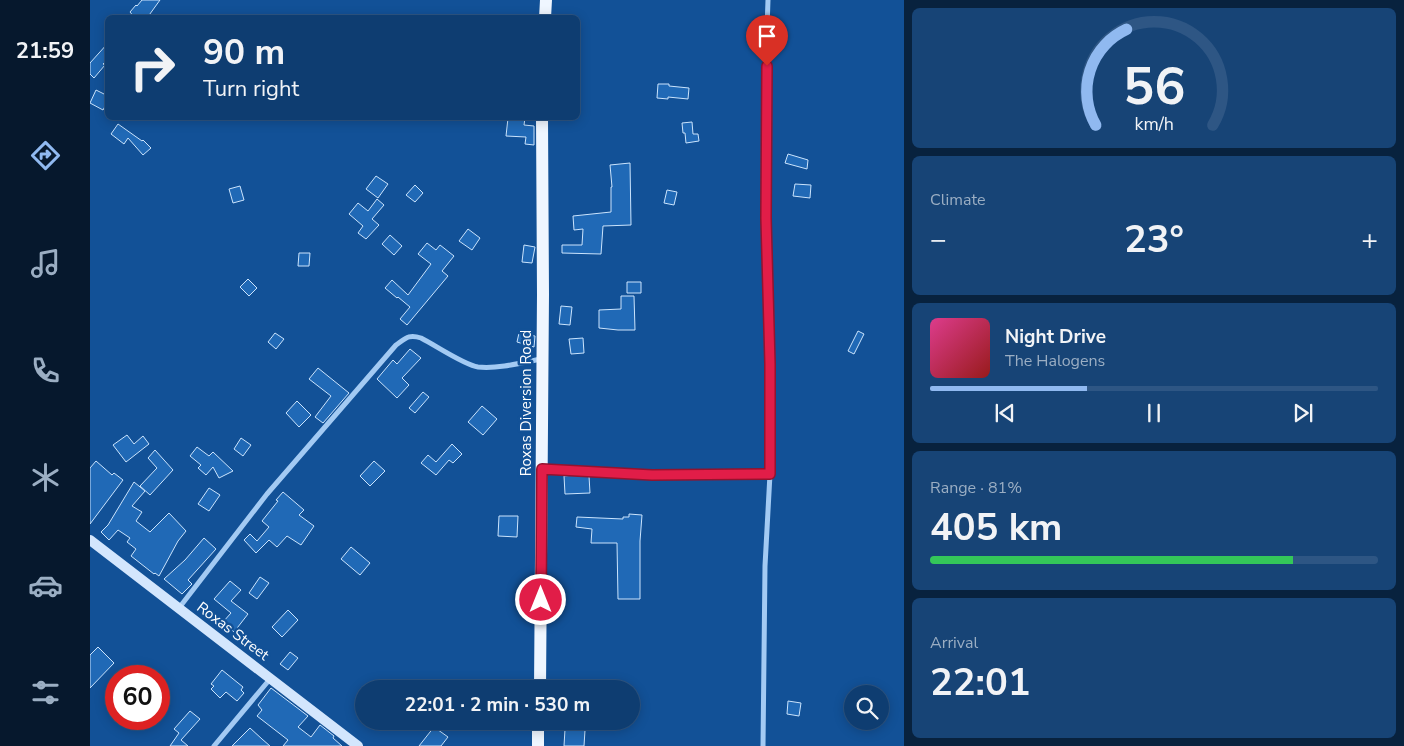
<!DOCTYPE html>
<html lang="en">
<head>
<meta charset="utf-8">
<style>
	body { margin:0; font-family:"Nunito Sans",sans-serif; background:#174476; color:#f1f3f6; height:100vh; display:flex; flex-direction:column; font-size:19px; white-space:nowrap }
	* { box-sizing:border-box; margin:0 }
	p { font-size:16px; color:#9baec3 }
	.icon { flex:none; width:28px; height:28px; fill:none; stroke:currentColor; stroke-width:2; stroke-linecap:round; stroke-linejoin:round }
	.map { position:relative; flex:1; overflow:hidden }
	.details { display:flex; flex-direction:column; gap:8px; padding:8px; background:#08223e; width:500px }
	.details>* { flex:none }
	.top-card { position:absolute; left:15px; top:15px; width:475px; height:105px; border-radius:8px; box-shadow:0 2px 12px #0003,0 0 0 1px #2e5684; background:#0e3d71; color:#f1f3f6; overflow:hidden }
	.buttons { position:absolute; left:754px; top:685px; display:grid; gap:10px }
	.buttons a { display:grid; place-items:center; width:45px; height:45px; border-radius:50%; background:#0e3d71; box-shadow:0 2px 12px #0003,0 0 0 1px #2e5684; font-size:25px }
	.speed { position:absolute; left:15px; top:665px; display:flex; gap:10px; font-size:25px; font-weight:700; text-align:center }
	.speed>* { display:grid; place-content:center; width:65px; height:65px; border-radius:50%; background:#0e3d71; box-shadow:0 2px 12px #0003,0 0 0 1px #2e5684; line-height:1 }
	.speed .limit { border:8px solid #d22; background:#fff; color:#111 }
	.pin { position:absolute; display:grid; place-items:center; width:42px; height:42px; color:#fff; margin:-51px -21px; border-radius:50% 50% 50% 0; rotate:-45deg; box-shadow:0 0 5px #0007 }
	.pin .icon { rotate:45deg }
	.me { position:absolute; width:55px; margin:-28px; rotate:0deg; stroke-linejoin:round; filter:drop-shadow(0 0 4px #0008) }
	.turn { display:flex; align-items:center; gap:18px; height:105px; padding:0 15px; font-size:22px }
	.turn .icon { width:65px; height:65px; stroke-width:2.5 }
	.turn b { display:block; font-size:35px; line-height:42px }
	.big { font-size:38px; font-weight:700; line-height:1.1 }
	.details .tile { flex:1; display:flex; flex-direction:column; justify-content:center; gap:8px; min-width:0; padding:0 18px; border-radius:8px; background:#174476 }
	.details .dial { align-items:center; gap:0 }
	.dial svg { height:130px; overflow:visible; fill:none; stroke:#2e5684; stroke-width:7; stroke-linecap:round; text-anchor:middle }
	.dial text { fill:#f1f3f6; stroke:none }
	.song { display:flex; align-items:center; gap:15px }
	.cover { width:60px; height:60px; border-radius:8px; background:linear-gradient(135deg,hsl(330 70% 55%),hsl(0 70% 35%)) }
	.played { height:5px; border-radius:2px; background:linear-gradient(90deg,#90b9f0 35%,#2e5684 35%) }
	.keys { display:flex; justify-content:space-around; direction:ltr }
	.heat { display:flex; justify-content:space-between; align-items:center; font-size:28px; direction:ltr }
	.charge { height:8px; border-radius:4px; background:linear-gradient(90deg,#34c759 81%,#2e5684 0) }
	.trip { position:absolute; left:265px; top:680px; width:285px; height:50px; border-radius:25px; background:#0e3d71; box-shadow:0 2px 12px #0003,0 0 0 1px #2e5684; font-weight:700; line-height:50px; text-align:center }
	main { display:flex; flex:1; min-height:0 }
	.menu { display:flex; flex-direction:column; width:90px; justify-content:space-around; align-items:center; background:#06182d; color:#9baec3 }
	.menu .icon { width:35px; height:35px }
	.menu .on { color:#90b9f0 }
	.menu b { font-size:22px; color:#f1f3f6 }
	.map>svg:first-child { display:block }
	.building { fill:#2069b6; stroke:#cbe4fd }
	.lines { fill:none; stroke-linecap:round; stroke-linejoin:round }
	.street { stroke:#a3caf3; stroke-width:5 }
	.secondary { stroke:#d3e6fd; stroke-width:10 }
	.primary { stroke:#eff6ff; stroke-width:12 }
	.route-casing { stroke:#92132f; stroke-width:12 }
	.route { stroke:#e11d48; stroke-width:9 }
	.labels { text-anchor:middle; stroke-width:5; stroke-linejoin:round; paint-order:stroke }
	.street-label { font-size:15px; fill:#fff; stroke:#125197 }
</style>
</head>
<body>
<main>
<nav class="menu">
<b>21:59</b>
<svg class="icon on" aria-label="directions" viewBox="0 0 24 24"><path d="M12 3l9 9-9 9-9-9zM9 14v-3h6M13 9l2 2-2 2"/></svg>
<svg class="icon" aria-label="music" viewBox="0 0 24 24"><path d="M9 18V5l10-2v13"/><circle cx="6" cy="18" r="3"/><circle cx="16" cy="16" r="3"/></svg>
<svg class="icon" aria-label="phone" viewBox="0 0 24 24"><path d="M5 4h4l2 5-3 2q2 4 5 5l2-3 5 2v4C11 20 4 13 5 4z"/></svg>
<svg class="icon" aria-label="climate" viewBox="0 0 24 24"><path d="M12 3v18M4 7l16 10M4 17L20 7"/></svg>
<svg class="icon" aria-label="car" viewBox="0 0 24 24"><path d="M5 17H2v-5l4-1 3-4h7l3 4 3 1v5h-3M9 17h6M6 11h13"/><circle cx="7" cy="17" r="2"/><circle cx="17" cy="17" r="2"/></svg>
<svg class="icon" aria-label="filters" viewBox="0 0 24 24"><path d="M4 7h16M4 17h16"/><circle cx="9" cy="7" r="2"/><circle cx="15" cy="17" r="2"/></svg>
</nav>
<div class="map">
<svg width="814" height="746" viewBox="0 0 814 746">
	<rect width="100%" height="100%" fill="#125197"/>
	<!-- building -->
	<path class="building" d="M52,0H70L57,18H45L40,12L46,5L47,6Z
		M18,43V59L13,64L15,65L4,78L0,74V63Z
		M568,84H579V86L599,88L598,99L578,97V99L567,98Z
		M6,90L18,96V101L13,110L0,103Z
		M418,118H435L434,125L444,126V145L435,144L436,137L416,136Z
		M602,122L603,134H608L609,141L596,143L595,133H593L592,123Z
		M28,124L52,141L53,140L61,148L53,155L38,138L34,144L21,134Z
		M698,154L718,160L717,169L695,163Z
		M540,163L541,225L513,226L511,254L472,253V245H492L493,229L484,230L483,216L521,212V187H522L520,165Z
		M286,176L298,184L288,198L276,189Z
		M705,184L721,185L720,198L703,196Z
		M325,185L333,193L325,202L316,195Z
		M150,186L154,200L143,203L139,189Z
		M577,190L587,192L584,205L574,203Z
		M287,199L294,205L282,219L289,225L276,239L268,233L273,226L259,214L268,203L278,211Z
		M378,229L390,238L382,250L369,241Z
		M300,235L312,246L304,255L292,244Z
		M337,243L346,250L350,245L364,256L352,271L358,276L317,325L310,319L320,307L308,297L307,298L295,288L302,280L318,295L341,264L328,254Z
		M434,245L445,247L442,263L432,262Z
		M209,253H220L219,266H208Z
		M158,279L167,288L159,296L150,287Z
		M537,282H551V293H537Z
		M531,296H544L545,330H528L509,328V310L531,309Z
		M471,306L482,307L480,325L469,324Z
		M768,331L774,334L764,354L758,351Z
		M185,333L194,339L186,349L178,342Z
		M429,333L445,336L444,347L427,342Z
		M493,338L494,353L481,354L479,339Z
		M320,349L331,358L312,378L319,385L307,398L287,379L303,360L307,364Z
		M228,368L259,393L233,423L225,417L241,396L219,379Z
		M333,392L339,397L325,413L319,408Z
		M207,401L221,415L209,427L196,413Z
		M392,406L407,419L393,435L378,422Z
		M37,435L44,444L53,436L59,444L36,462L23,445Z
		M151,438L161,445L153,456L144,449Z
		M362,444L372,454L363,463L359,460L346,475L331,463L338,455L346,462Z
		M107,447L119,456L123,452L143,471L129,478L123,467L116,475L108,468L111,465L100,456Z
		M65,450L83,470L60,495L50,486L67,468L58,458Z
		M6,461L22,475L24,473L33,480L0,524V468Z
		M284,461L295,471L280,486L270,476Z
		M484,475L499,476L500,493L475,494L474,476Z
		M44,482L55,491L42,506L52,512L46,521L60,532L79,513L96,531L88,541L69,576L65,573L64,574L41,556L46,549L37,542L40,538L28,530L19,540L11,532L18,525Z
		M119,488L130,495L119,511L108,504Z
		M193,492L214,510L209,515L224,526L211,545L197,536L187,547L179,540L166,553L154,540L160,534L167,541L179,527L172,521L188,501L186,500Z
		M539,514L552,515L550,541V599H528L527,543H501L502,529L486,527L487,517L533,519V517H539Z
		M409,516H428L427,537L408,536Z
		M114,538L126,549L98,580L102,584L92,594L74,579L95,560Z
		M261,547L280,563L270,575L251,559Z
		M170,577L179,583L167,599L159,593Z
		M140,581L151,590L141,601L158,614L144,632L133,622L141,613L124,599Z
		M198,610L208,620L192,637L182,627Z
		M8,647L24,663L0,688V655Z
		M200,652L208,658L198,670L190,664Z
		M132,670L153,687L151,690L154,693L147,701L136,692L130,698L121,689L124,686L121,684Z
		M181,688L218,716L208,727L221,737L230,725L244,736L243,738L252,746H193L198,740L167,716L172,710L168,705Z
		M698,701L711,703L709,716L697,714Z
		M100,711L110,719L91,740L98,746H80L89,733L84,729Z
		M344,727L358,737L351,746H329Z
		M160,728L172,739L180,746H142Z
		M475,729L495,730L494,746H474Z"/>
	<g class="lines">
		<!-- street -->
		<path class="street" d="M453,469L562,475L680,474
			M89,608L177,494L306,345C316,338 319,334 331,338C345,345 374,365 388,367C408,369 431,363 451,359
			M124,746L180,679
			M673,746L675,566L680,474V364L677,218V29L678,0"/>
		<!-- secondary -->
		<path class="secondary" d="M0,540L268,746"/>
		<!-- primary -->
		<path class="primary" d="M455,18L456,0
			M450,689L453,294L452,118
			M448,746V721"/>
	</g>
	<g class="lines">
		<!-- route casing -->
		<g class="route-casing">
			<path id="route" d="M451,600L452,469L562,475L680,474V364L676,218L677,66"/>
		</g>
		<!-- route -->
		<use href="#route" class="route"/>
	</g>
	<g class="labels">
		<!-- street labels -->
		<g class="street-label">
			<text transform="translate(436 403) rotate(-90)" y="5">Roxas Diversion Road</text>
			<text transform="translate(143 631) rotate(37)" y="5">Roxas Street</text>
		</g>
	</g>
</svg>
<div class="buttons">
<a><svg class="icon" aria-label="search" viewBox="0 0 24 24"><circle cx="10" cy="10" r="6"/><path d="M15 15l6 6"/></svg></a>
</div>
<div class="speed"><div class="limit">60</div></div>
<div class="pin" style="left:677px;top:66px;background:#d93025"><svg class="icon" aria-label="arrive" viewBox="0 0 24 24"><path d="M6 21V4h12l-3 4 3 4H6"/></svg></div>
<svg class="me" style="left:451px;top:600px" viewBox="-20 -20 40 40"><circle r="17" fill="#e11d48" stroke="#fff" stroke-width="3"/><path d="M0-11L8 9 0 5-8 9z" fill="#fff"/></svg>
<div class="trip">22:01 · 2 min · 530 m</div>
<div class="top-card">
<div class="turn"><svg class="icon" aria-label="right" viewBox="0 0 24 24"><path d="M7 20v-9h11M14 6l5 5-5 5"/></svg><div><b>90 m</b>Turn right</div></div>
</div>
</div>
<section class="details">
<div class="tile dial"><svg viewBox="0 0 100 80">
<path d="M14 69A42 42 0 1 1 86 69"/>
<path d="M14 69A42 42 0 0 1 33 10" stroke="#90b9f0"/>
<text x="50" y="56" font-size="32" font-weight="700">56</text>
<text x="50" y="72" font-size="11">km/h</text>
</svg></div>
<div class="tile"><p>Climate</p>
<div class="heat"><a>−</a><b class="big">23°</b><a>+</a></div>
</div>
<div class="tile">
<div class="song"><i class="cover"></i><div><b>Night Drive</b><p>The Halogens</p></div></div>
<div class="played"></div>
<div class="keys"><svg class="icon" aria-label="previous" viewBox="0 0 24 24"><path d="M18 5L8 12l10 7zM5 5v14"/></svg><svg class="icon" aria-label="pause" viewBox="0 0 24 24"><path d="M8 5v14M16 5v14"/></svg><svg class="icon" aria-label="next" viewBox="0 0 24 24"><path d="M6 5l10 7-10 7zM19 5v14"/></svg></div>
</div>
<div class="tile"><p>Range · 81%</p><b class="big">405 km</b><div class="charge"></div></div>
<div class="tile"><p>Arrival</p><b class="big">22:01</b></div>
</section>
</main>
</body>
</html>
